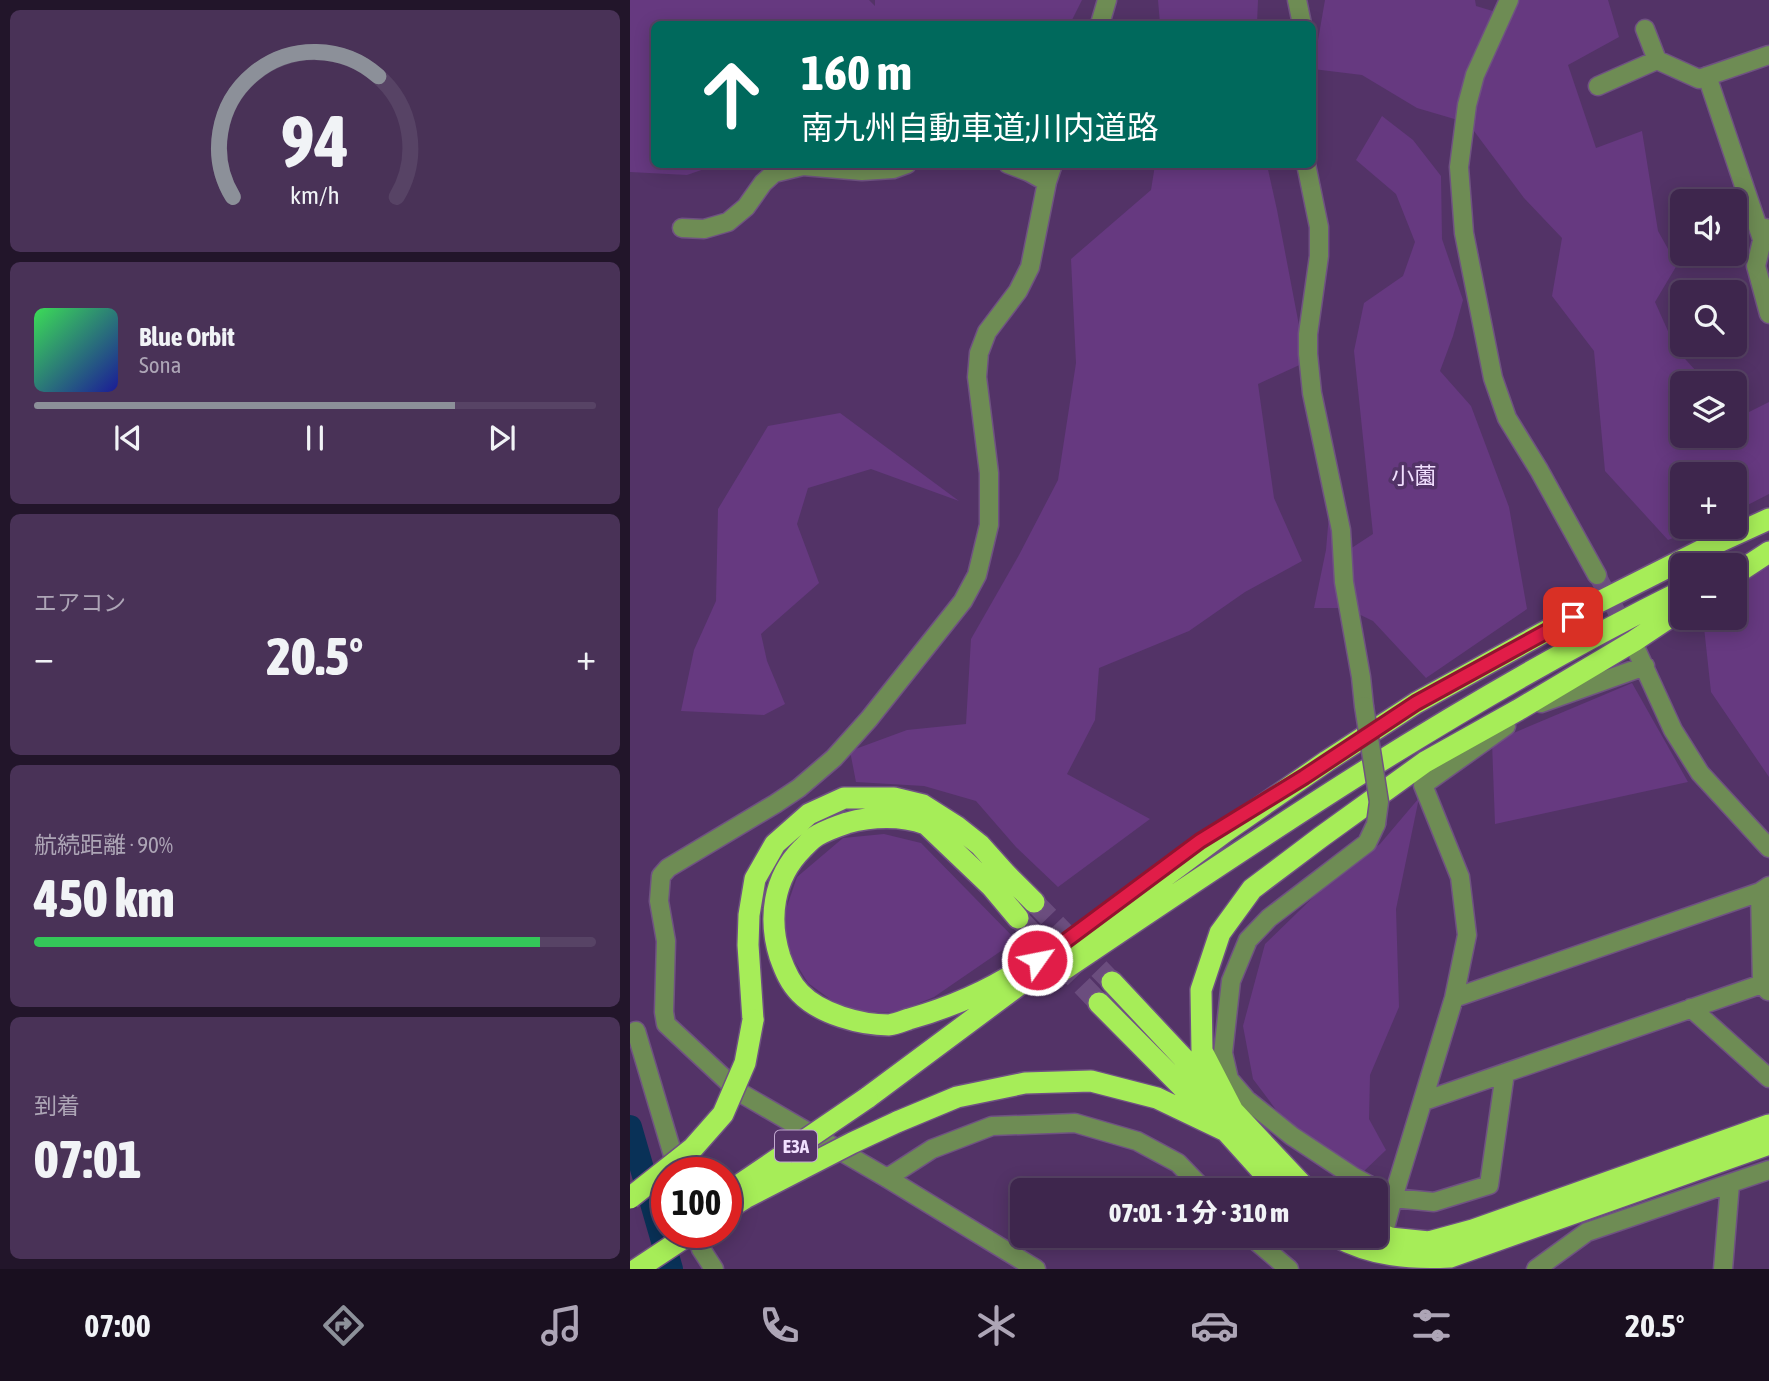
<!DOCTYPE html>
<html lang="ja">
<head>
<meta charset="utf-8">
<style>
	body { margin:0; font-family:"Asap Condensed","Noto Sans JP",sans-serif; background:#493257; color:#f1f3f6; height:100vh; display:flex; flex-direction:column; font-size:26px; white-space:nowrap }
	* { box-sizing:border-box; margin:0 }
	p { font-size:23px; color:#ada5b6 }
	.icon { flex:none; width:38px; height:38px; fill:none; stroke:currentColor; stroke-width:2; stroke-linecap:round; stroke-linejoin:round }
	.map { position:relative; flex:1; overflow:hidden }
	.details { display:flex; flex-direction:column; gap:10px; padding:10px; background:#22152a; width:630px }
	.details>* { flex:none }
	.top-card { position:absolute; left:21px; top:21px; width:665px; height:147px; border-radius:10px; box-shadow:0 4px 18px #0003,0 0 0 2px #574365; background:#00695c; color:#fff; overflow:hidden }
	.tools { position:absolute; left:1040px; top:189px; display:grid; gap:14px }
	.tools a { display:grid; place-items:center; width:77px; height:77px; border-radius:10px; background:#3e264d; box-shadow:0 4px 18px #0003,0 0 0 2px #574365; font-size:35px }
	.speed { position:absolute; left:21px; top:1157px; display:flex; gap:14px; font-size:35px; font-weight:700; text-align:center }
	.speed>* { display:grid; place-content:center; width:91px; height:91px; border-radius:50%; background:#3e264d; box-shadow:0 4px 18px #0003,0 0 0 2px #574365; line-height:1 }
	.speed .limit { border:10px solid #d22; background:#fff; color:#111 }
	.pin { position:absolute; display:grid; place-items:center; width:60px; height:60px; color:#fff; margin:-30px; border-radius:14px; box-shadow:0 4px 10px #0006 }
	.me { position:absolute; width:77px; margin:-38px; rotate:57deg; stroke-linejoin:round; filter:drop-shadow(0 0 5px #0008) }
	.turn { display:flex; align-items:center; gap:24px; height:147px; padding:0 35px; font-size:32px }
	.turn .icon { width:91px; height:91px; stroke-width:2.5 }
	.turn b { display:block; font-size:49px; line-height:60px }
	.big { font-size:52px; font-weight:800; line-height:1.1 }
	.details .widget { flex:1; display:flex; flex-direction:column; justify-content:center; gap:10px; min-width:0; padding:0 24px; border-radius:10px; background:#493257 }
	.details .dial { align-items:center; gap:0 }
	.dial svg { height:182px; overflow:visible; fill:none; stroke:#574365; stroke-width:7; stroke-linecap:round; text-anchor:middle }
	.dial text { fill:#f1f3f6; stroke:none }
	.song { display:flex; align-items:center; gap:21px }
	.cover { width:84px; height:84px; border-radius:10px; background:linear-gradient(135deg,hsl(130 70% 55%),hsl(240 70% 35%)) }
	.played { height:7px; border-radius:4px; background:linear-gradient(90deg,#8c9099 75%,#574365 75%) }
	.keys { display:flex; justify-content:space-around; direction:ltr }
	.heat { display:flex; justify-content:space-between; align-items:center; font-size:38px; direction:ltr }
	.charge { height:10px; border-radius:5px; background:linear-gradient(90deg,#34c759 90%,#574365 0) }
	.trip { position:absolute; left:380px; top:1178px; width:378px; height:70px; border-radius:10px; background:#3e264d; box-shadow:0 4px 18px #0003,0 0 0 2px #574365; font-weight:800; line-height:70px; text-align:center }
	.menu { display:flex; height:112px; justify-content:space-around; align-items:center; background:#190f1f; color:#ada5b6 }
	.menu .icon { width:49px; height:49px }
	.menu .selected { color:#8c9099 }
	.menu b { font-size:32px; color:#f1f3f6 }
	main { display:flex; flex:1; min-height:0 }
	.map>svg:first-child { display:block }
	.green { fill:#663980 }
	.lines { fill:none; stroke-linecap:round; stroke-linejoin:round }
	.river { stroke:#093157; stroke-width:24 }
	.minor-tunnel { stroke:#6b4d7e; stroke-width:18; stroke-dasharray:18 9; stroke-linecap:butt }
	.highway-tunnel { stroke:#6b4d7e; stroke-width:21; stroke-dasharray:21 10; stroke-linecap:butt }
	.minor-casing { stroke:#6f5282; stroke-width:21 }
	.highway-casing { stroke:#6f5282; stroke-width:24 }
	.minor { stroke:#6e8c54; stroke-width:18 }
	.highway { stroke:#a6ed58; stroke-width:21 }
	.minor-bridge-casing { stroke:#6f5282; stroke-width:21; stroke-linecap:butt }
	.highway-bridge-casing { stroke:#6f5282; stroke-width:24; stroke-linecap:butt }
	.minor-bridge { stroke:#6e8c54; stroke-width:18 }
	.highway-bridge { stroke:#a6ed58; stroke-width:21 }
	.route-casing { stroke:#92132f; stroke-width:18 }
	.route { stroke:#e11d48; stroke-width:12 }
	.labels { text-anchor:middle; stroke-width:7; stroke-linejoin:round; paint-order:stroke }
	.shield { fill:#533367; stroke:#c2abd1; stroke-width:2 }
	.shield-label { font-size:19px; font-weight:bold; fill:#f1dffe }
	.neighbourhood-label { font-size:23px; fill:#f1dffe; stroke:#533367 }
</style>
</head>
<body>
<main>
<section class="details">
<div class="widget dial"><svg viewBox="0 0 100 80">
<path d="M14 69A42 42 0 1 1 86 69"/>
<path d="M14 69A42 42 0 0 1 78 16" stroke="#8c9099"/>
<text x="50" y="56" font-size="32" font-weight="700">94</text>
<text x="50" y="72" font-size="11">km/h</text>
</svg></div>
<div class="widget">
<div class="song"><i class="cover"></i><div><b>Blue Orbit</b><p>Sona</p></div></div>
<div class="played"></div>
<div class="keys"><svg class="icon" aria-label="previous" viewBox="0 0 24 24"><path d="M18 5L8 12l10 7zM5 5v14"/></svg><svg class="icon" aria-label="pause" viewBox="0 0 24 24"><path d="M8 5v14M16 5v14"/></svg><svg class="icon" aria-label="next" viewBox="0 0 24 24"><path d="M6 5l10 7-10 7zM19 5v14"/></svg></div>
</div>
<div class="widget"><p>エアコン</p>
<div class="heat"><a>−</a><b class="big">20.5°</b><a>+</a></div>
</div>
<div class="widget"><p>航続距離 · 90%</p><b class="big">450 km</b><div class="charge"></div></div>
<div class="widget"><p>到着</p><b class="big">07:01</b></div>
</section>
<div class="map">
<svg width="1139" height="1269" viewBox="0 0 1139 1269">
	<rect width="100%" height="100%" fill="#533367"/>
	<!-- green -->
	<path class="green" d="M0,0H239L245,6V0H452L440,24H24V164L86,165L57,175L0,172Z
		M528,0H628L627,24H530Z
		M695,0H845L846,6L876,15L884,0H978L989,37L938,65L966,148L1012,131L1028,231L1047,265L1025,302L1046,349L1077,383H1052V436H1104V404L1117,413L1139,402V494L1104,512V474H1052V527H1070L1038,540L975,471L964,351L922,296L932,238L894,198L838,123L787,108L732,75L683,69Z
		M752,116L783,140L811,176L812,239L833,300L823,336L810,371L841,406L879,507L897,609L796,678L743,621L716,608H684L696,550L702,479L720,549L743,534L724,351L734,303L773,276L785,242L766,194L726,160Z
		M525,165H637L647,210L676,362L628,384L644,498L672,561L615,592L559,631L469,668L465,720L437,774L520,819L428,887L386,847L346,801L294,786L226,782L220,751L277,730L336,724L341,639L389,555L428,480L446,363L441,259L521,190Z
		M210,413L329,501L241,469L178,488L167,524L189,583L131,634L137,661L155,704L134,715L51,711L64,650L86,601L88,509L138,426Z
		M1139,561V777L1081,692L1073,618H1104V581Z
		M1002,683L1058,782L865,824L862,742Z
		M789,798L766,909L769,1007L740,1075L739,1119L756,1150L733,1172L656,1123L623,1079L613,1026L635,944L706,875L750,844Z
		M254,834L291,843L390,944L371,951L304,997L265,1013L215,1010L178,983L154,944L156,909L167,877L213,838Z"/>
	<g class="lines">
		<!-- river -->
		<path class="river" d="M0,1127L41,1269"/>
		<!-- minor-tunnel -->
		<path class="minor-tunnel" d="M967,575L998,633"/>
		<!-- highway-tunnel -->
		<path class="highway-tunnel" d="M404,902L482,982
			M388,918L469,1003"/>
		<!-- minor casing -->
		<g class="minor-casing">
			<path id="minor" d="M667,0L672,24
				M879,0L845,75L837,105L829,167L834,233L863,378L877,418L909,470L967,575
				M470,24L477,0
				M1015,29L1027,60L1069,79L1139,55
				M1077,76L1132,239
				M968,86L1027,60
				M378,164L399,172L417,182
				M676,164L689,227V256L678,334V354L682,393L711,530L714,582L731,677L734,706
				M52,228L74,229L98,222L116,207L133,183L144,173L173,166L232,171L263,169L277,164
				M1135,228L1126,266L1139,314
				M1006,649L1043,730L1070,773L1139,848
				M911,703L1015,666
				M746,824L737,843L639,918L618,940L601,981L593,1053L599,1079L617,1100L662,1136L724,1177L763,1198L804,1202L859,1185L875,1073
				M1130,892L1132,984L1138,991
				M824,998L1130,892L1139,886
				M1061,1008L1139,1078
				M6,1031L48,1172
				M794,1101L1132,984
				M257,1178L302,1149L362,1126L445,1123L507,1141L548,1163L574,1190
				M756,1224L763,1198L824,998L837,935L830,877L793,785L876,726
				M66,1232L71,1249L84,1269
				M620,1236L659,1269
				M406,1269L257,1178L109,1092L36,1024L34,1012L36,941L29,901L31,876L38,868L145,804L169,788L204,758L239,719L333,601L347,575L359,525V473L347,377L349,353L357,332L388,291L400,267L417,182L423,164
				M906,1269L957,1232L1139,1170
				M1093,1269L1100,1184"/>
		</g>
		<!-- highway casing -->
		<g class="highway-casing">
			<path id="highway" d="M1104,575L1139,552
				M388,918L362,887L296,824C271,815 242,816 217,823C208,826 197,830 188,835C182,838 177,844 172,849C143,878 138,919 150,957C155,971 160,983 170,993C190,1014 231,1025 259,1025C265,1024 273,1021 279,1019C318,1008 356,992 390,970
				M482,982L677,1190
				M414,983C621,843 828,702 1052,591
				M469,1003L596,1131L649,1190
				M123,1020L118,945L119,915L125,879L145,844L179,814L214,798H264L293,805L326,826L350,845L376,874L404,902
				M237,1098L596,831L697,761L786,703L967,603L1080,546L1139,519
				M604,1113L572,1051L571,990L590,933L622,889L691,837L795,762L888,710L1004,641L1052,609
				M267,1122L327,1097L395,1083L461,1081L527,1098L596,1131
				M746,1232L760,1238L799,1242L843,1230L1139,1125
				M705,1236C742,1256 779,1259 820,1257L1139,1144
				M7,1269L63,1232"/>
		</g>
		<!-- minor -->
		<use href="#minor" class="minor"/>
		<!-- highway -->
		<use href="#highway" class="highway"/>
		<!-- minor-bridge casing -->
		<g class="minor-bridge-casing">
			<path id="minor-bridge" d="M734,706L749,802L746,824"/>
		</g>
		<!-- highway-bridge casing -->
		<g class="highway-bridge-casing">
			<path id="highway-bridge" d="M96,1194L237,1098
				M0,1198L63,1148L93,1114L115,1063L123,1020
				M96,1210L115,1198L222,1143L267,1122"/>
		</g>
		<!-- minor-bridge -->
		<use href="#minor-bridge" class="minor-bridge"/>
		<!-- highway-bridge -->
		<use href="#highway-bridge" class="highway-bridge"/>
	</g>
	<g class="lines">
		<!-- route casing -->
		<g class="route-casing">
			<path id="route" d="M407,960L430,945L570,841L674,777L786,703L943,617"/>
		</g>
		<!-- route -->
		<use href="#route" class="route"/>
	</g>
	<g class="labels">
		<!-- shield labels -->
		<rect class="shield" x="145" y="1130.5" width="42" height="31" rx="5"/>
		<g class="shield-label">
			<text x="166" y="1153">E3A</text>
		</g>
		<!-- neighbourhood labels -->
		<g class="neighbourhood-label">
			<text x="784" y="484">小薗</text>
		</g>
	</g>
</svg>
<div class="tools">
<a><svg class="icon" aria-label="sound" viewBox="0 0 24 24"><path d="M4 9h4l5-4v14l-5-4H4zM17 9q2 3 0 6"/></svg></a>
<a><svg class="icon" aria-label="search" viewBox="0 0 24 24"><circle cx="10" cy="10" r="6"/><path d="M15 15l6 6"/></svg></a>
<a><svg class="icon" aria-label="layers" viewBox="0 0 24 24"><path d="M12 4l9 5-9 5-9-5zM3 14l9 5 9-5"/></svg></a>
<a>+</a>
<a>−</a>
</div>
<div class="speed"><div class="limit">100</div></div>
<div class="pin" style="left:943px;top:617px;background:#d93025"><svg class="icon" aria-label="arrive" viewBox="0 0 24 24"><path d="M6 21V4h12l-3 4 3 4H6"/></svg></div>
<svg class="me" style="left:407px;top:960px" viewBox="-20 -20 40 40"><circle r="17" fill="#e11d48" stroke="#fff" stroke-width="3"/><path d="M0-11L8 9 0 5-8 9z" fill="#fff"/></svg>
<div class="trip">07:01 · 1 分 · 310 m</div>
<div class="top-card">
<div class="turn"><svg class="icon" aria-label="ahead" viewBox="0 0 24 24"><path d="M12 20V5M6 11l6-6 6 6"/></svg><div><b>160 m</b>南九州自動車道;川内道路</div></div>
</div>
</div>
</main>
<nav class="menu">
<b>07:00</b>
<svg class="icon selected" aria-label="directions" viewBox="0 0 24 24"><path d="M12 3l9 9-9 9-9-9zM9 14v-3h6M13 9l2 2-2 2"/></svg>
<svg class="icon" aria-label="music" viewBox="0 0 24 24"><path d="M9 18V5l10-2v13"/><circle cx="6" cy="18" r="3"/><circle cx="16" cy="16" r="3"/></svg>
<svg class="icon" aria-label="phone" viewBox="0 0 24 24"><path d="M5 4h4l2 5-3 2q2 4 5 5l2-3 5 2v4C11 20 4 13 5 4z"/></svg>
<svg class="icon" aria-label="climate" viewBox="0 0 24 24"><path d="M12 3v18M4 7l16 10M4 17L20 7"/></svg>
<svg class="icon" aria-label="car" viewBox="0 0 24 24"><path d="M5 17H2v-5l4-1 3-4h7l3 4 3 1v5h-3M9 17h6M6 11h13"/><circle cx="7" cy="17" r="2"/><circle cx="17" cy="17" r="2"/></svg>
<svg class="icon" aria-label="filters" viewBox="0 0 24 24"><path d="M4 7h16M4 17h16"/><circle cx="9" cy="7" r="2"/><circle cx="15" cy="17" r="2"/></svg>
<b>20.5°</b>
</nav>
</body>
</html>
